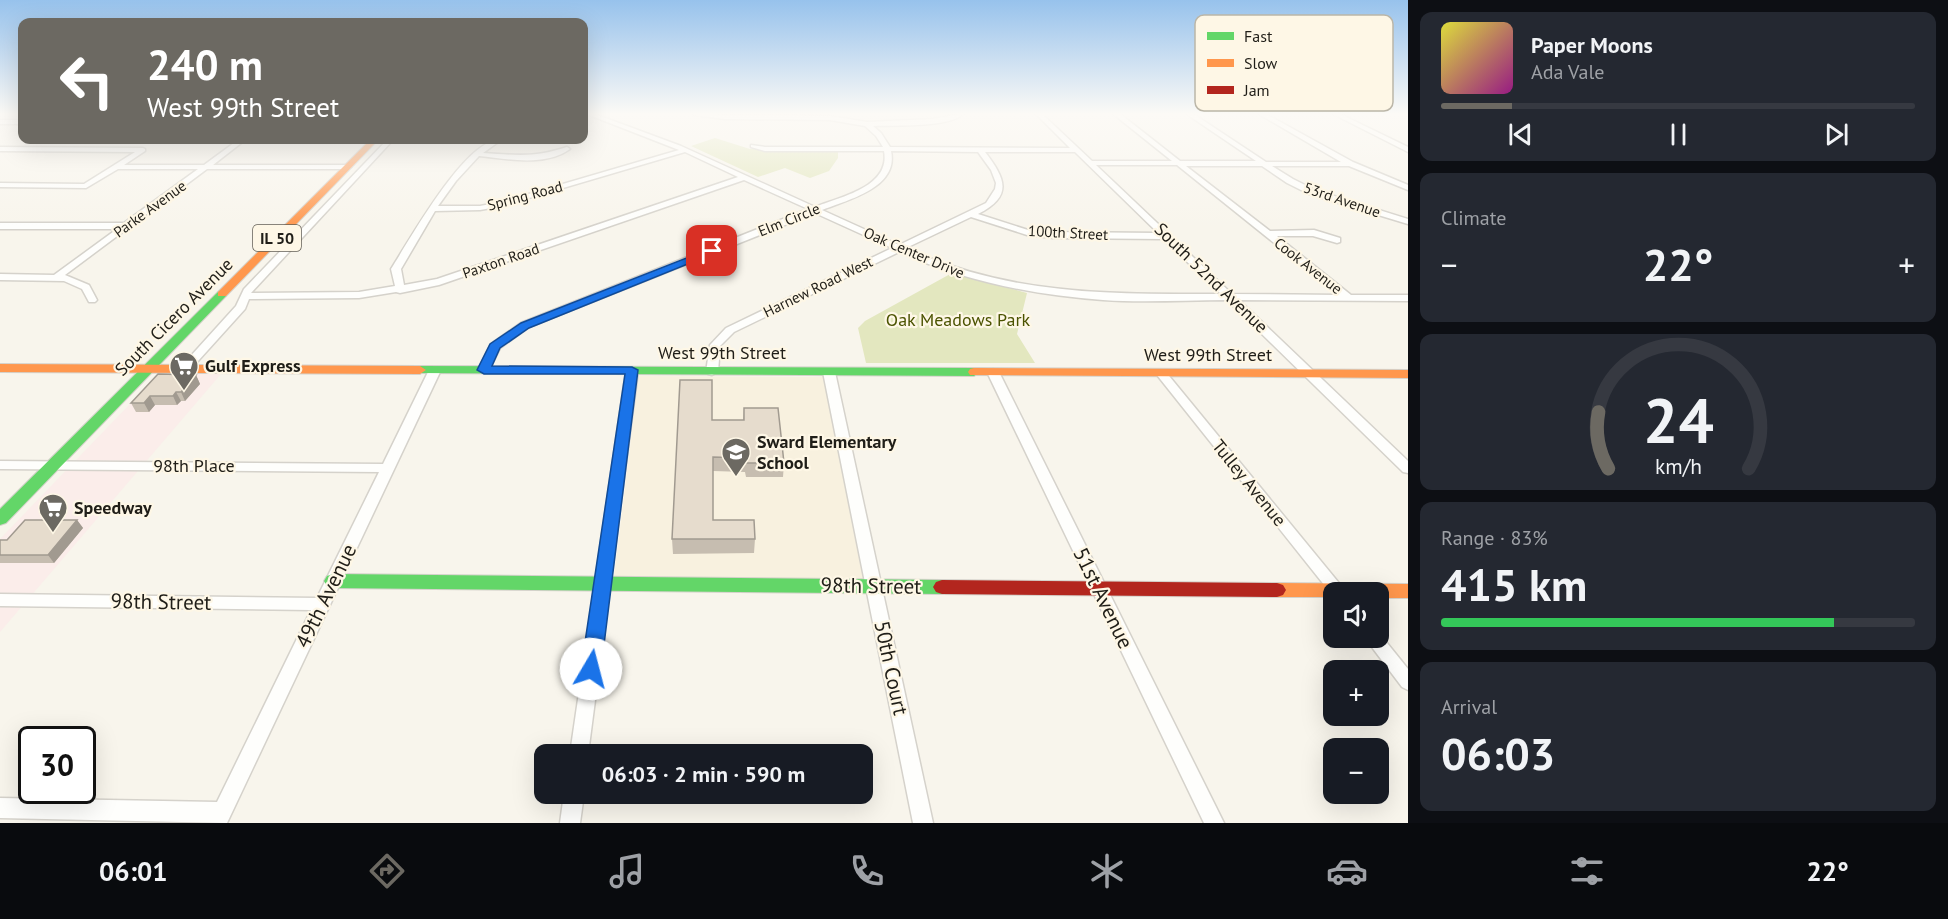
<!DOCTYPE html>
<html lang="en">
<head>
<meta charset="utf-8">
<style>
	body { margin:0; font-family:"PT Sans",sans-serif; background:#242831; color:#f1f3f6; height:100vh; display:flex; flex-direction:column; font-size:22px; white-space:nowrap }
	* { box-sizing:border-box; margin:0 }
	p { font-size:20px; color:#9ea1a6 }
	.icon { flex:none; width:33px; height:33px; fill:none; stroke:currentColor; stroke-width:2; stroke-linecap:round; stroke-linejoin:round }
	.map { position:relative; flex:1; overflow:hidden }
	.side { display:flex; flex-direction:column; gap:12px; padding:12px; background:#0d0f14; width:540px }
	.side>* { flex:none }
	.top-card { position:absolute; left:18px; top:18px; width:570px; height:126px; border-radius:12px; box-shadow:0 6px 24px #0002; background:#6c6962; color:#fff; overflow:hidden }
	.buttons { position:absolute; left:1323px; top:582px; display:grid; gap:12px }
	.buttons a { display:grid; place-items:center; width:66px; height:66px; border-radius:12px; background:#171b24; box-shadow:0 6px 24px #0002; font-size:30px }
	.speed { position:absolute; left:18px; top:726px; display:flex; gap:12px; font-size:30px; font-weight:700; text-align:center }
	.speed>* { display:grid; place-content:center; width:78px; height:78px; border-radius:50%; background:#171b24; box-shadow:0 6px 24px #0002; line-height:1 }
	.speed .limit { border:3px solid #111; border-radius:9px; background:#fff; color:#111 }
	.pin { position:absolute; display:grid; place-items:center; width:51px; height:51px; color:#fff; margin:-26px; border-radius:12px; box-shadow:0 3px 9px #0006 }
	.me { position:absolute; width:66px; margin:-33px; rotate:8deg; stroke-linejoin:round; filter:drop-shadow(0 0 4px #0008) }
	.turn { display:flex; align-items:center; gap:21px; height:126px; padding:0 30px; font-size:27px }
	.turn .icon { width:78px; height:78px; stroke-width:2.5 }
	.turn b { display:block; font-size:42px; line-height:51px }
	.big { font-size:45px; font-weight:700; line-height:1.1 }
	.side .widget { flex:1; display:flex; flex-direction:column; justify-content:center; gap:9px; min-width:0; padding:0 21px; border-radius:12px; background:#242831 }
	.side .dial { align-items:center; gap:0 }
	.dial svg { height:156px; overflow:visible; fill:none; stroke:#363941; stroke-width:7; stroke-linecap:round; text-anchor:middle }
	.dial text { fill:#f1f3f6; stroke:none }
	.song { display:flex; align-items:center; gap:18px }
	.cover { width:72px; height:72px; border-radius:9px; background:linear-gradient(135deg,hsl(60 70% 55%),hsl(310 70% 35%)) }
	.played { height:6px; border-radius:3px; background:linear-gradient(90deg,#6c6962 15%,#363941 15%) }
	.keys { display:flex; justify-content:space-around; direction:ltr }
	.heat { display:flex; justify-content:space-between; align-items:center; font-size:33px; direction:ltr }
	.charge { height:9px; border-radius:4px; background:linear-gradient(90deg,#34c759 83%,#363941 0) }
	.trip { position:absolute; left:534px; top:744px; width:339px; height:60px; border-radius:12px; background:#171b24; box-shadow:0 6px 24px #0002; font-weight:700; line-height:60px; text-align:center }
	.menu { display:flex; height:96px; justify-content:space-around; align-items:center; background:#090b0e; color:#9ea1a6 }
	.menu .icon { width:42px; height:42px }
	.menu .selected { color:#6c6962 }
	.menu b { font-size:27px; color:#f1f3f6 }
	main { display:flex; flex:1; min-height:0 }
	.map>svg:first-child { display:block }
	.commercial { fill:#fbedea }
	.built { fill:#f8f1df }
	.green { fill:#e3e7bf }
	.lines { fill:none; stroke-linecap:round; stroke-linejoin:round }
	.street-casing { stroke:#d5d2cb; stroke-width:3 }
	.fast-casing { stroke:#d5d2cb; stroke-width:2 }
	.slow-casing { stroke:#d5d2cb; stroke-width:2 }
	.jam-casing { stroke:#d5d2cb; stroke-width:2 }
	.street { fill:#fefefc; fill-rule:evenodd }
	.fast { fill:#63d668; fill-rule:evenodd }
	.slow { fill:#ff974d; fill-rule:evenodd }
	.jam { fill:#b3261e; fill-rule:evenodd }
	.wall { fill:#c6bdb0 }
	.shaded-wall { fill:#a19a90 }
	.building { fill:#e6dccd; stroke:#a19a90; stroke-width:1.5 }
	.route { fill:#1a73e8; stroke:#114b97; stroke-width:1.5 }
	.labels { text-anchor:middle; stroke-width:4.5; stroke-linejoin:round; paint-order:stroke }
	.far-street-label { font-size:15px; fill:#201e18; stroke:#fef7e6 }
	.shield { fill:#fef7e6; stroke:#635f56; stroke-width:1.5 }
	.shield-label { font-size:16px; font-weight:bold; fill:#201e18 }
	.street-label { font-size:18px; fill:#201e18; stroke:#fef7e6 }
	.park-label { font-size:18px; fill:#4b5300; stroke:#fef7e6 }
	.poi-label { font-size:18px; font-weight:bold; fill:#201e18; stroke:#fef7e6; text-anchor:start }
	.near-street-label { font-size:21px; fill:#201e18; stroke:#fef7e6 }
	.key { fill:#fef7e6; stroke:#bbb6a8; stroke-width:1.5 }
	.key-label { font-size:16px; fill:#201e18 }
</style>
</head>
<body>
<main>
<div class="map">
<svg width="1408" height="823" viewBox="0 0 1408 823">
	<rect width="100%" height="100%" fill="#f8f5ec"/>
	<!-- commercial -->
	<path class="commercial" d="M164,374H221L0,632V539L157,376Z"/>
	<!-- built -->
	<path class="built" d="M639,376L825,377L865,579L614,577Z"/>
	<!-- green -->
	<path class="green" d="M715,138L750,149L838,151V158L829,171L810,178L785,168L758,177L691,146Z
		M952,273L1027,293L1017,334L1035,363H866L858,328L865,321Z"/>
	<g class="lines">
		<!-- street casing -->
		<g class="street-casing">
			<path id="street" d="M584,113H592L681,146L815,207C840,197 891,187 884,151H765L751,147V145L765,147H883L876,136L865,126L830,120L724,119L695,115L692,113L724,115L830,116L867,122L933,119L964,113C951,128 894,125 873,126L881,133L890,147L1070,148L1035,113H1041L1092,161H1172L1112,113H1119L1180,161H1256L1185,113H1192L1266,162H1341L1257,113H1264L1353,162L1408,185V190L1349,166H1272L1293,179L1315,190L1408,219V224L1309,194L1287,183L1262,166H1186L1270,231L1314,230L1340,238V242L1337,243L1313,236H1277L1351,295H1408V301L1239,300L1408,461V473L1403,472L1227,300C1186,300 1144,303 1103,300C1033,295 964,281 899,252L734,332L720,346L718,372L712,375L708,374L706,372L710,345L726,328L892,248L815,213L529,327L500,348L488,372H480L478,370L491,344L521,323L808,209L744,180L439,285L400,293L396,292L359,298L249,299L245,309L189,371H181L179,369L236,306L244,289L387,140H393L251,293L359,292L395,286L391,269C409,241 467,136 501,140L483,153C517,155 534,158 567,147L570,149C545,167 508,159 479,156L456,181L438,206H480L501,202L679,150ZM891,151L978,152L991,170L996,183L995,189L986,203L899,245L822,210C847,200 899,188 891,151ZM685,152L738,177L437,279L404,285L401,269L435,211L480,210L502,206ZM985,152H1075L1158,233L1054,232L1028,230L978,214C1014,196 1005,178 985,152ZM1096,165H1177L1339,295L1232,294ZM971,217L1027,235L1054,238L1163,239L1221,294C1109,294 1011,296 906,248Z
				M1331,113H1338L1408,147V152Z
				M0,120H22V124H0Z
				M238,140H245L213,165H347L351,167L347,169H207L65,275L89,285L97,300L95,302H89L82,289L64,281L0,280V274L54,275L117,229H0V223H124L198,169H118L86,188L0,187V183L84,184L135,152L0,151V147L143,148L145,149V151L124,165H204Z
				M435,367L441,370L227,823L0,818V798L217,802L311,610L0,606V594L317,598L379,472L0,469V461L383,464L429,370Z
				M632,368L638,371L588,754H570L626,371Z
				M829,369L835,372L933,823H913L823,372Z
				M993,369L999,372L1224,823H1204L987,372Z
				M1161,370L1165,371L1343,588L1346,592H1334L1333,596L1157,375L1155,373Z
				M1379,633L1408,669V690L1402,687L1365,638H1378Z
				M564,794H584L580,823H560Z"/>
		</g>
		<!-- fast casing -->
		<g class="fast-casing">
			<path id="fast" d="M222,291L226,292V296L6,523L0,525V509L218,292Z
				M420,366L974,368L980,372L974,376L416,373L414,370L416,367Z
				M333,574L942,580L948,582L951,587L948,592L942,594L333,588L327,586L324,581L327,576Z"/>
		</g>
		<!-- slow casing -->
		<g class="slow-casing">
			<path id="slow" d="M370,140H378L226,296H218V292Z
				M0,364L420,366L426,370L420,374L0,372Z
				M974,368L1408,370V378L970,375L968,372L970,369Z
				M1277,583L1408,584V598H1378V592H1334V597H1277L1271,595L1268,590L1271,585Z"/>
		</g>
		<!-- jam casing -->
		<g class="jam-casing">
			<path id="jam" d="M942,580L1277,583L1283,585L1286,590L1283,595L1277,597L942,594L936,592L933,587L936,582Z"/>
		</g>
		<!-- street -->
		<use href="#street" class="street"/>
		<!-- fast -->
		<use href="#fast" class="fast"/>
		<!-- slow -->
		<use href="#slow" class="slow"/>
		<!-- jam -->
		<use href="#jam" class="jam"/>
	</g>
	<!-- wall -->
	<path class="wall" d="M196,375L200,384L185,401H181L177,405H155L149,412H136L131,403Z
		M744,408L784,463L783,477H746L745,472L713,471V520L755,539L754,553L673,554L672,539L712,420H743Z
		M77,520L83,528L54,563H0V540H7Z"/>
	<!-- shaded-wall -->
	<path class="shaded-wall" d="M196,375L200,384L185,401L181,392Z
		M176,392L181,401L177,405L173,396Z
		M150,396L155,405L149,412L144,403Z
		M77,520L83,528L54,563L48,555Z"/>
	<!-- building -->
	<path class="building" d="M158,374L196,375L181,392H176L173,396H150L144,403H131Z
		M680,380H712V420H744V408H778L784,463H746V458L713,457V520H754L755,539H672Z
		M25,520H77L48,555H0V540H7Z"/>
	<!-- sky -->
	<linearGradient id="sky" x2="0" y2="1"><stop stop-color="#97c2ec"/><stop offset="0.5" stop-color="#fcfaf6"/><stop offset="1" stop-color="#fcfaf6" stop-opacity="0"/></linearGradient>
	<rect width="1408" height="228" fill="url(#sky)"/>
	<!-- route -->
	<path class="route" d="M712,248L715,249V253L529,328L500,348L492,366L632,367L638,370L601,669L598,675L591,677L584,675L581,669L625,374H484L477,370L490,344L521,323Z"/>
	<!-- icons -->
	<defs>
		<g id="supermarket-pin" transform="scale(1.5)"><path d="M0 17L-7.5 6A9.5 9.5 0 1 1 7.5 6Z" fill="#6c6962" stroke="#fef7e6"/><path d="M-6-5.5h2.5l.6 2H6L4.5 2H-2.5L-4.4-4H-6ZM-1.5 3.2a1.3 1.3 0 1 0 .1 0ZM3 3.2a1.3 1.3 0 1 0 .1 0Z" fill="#fff"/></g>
		<g id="school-pin" transform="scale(1.5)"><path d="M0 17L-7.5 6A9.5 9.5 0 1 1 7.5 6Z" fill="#6c6962" stroke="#fef7e6"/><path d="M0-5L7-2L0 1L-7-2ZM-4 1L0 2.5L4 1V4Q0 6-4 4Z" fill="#fff"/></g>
	</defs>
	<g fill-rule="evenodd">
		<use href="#supermarket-pin" x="184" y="366"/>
		<use href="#school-pin" x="736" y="452"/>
		<use href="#supermarket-pin" x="53" y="508"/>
	</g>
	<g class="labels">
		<!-- far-street labels -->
		<g class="far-street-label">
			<text transform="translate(525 196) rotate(-15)" y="5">Spring Road</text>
			<text transform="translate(1342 200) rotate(19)" y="5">53rd Avenue</text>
			<text transform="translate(150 209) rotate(-36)" y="5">Parke Avenue</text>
			<text transform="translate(789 220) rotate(-22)" y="5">Elm Circle</text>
			<text transform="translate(1068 233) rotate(3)" y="5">100th Street</text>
			<text transform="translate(914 253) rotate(23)" y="5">Oak Center Drive</text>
			<text transform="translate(501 261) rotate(-19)" y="5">Paxton Road</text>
			<text transform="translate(1308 266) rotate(38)" y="5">Cook Avenue</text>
			<text transform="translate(818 287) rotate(-26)" y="5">Harnew Road West</text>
		</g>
		<!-- shield labels -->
		<rect class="shield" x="253" y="225" width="48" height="26" rx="4.5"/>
		<g class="shield-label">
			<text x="277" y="244">IL 50</text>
		</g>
		<!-- street labels -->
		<g class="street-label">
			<text transform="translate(1211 278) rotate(44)" y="6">South 52nd Avenue</text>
			<text transform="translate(174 317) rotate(-45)" y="6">South Cicero Avenue</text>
			<text x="722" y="359">West 99th Street</text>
			<text x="1208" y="361">West 99th Street</text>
			<text x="194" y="472">98th Place</text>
			<text transform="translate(1249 483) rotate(51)" y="6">Tulley Avenue</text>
		</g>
		<!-- park labels -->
		<g class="park-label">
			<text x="958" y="326">Oak Meadows Park</text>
		</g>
		<!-- poi labels -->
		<g class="poi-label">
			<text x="205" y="372">Gulf Express</text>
			<text x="757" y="448">Sward Elementary<tspan x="757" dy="21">School</tspan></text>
			<text x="74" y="514">Speedway</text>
		</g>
		<!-- near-street labels -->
		<g class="near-street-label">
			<text transform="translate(871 586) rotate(1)" y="7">98th Street</text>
			<text transform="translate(326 596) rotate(-64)" y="7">49th Avenue</text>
			<text transform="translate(1103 598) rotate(64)" y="7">51st Avenue</text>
			<text transform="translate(161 602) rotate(1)" y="7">98th Street</text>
			<text transform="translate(891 668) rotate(78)" y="7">50th Court</text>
		</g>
	</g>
	<!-- legend -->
	<rect x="1195" y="15" width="198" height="96" rx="9" class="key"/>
	<rect x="1207" y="32" width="27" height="8" fill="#63d668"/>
	<rect x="1207" y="59" width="27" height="8" fill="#ff974d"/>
	<rect x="1207" y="86" width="27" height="8" fill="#b3261e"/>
	<g class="key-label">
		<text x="1244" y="42">Fast</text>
		<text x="1244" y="69">Slow</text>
		<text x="1244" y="96">Jam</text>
	</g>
</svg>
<div class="buttons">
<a><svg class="icon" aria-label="sound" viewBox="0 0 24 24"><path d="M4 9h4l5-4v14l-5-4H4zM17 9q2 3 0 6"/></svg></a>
<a>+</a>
<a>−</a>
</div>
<div class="speed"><div class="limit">30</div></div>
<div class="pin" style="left:712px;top:251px;background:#d93025"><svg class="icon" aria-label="arrive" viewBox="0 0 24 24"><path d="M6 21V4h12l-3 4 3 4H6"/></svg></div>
<svg class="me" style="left:591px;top:669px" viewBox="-20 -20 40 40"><circle r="19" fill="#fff"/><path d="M0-13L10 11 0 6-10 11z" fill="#1a73e8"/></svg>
<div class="trip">06:03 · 2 min · 590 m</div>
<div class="top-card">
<div class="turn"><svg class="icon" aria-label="left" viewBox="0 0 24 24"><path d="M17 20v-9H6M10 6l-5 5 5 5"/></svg><div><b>240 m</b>West 99th Street</div></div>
</div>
</div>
<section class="side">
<div class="widget">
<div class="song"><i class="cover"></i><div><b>Paper Moons</b><p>Ada Vale</p></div></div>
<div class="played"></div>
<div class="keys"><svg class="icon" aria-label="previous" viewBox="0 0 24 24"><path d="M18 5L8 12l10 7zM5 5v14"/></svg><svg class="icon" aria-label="pause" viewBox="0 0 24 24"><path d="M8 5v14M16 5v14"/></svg><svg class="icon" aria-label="next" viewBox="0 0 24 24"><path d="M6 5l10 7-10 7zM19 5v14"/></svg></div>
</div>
<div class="widget"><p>Climate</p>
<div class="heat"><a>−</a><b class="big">22°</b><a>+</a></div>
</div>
<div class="widget dial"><svg viewBox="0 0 100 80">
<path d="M14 69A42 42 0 1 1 86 69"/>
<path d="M14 69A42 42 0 0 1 9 40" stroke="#6c6962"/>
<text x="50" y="56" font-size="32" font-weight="700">24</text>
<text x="50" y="72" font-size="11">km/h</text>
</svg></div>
<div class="widget"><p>Range · 83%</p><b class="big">415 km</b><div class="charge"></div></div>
<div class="widget"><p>Arrival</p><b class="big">06:03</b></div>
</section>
</main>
<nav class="menu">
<b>06:01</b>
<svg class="icon selected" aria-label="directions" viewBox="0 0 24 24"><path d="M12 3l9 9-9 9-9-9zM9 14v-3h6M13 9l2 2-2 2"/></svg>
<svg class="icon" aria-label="music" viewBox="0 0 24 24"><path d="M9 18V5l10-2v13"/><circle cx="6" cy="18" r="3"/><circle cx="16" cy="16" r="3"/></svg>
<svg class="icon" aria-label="phone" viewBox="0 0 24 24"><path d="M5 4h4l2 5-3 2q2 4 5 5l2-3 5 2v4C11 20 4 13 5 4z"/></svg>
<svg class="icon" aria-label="climate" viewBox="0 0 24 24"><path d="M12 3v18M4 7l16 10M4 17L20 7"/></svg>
<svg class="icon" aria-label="car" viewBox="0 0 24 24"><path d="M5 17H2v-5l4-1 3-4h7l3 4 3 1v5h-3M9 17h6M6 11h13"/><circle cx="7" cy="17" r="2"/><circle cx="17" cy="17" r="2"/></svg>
<svg class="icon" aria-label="filters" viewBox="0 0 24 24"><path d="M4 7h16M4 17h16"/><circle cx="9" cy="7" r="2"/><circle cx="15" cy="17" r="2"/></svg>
<b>22°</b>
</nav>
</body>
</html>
